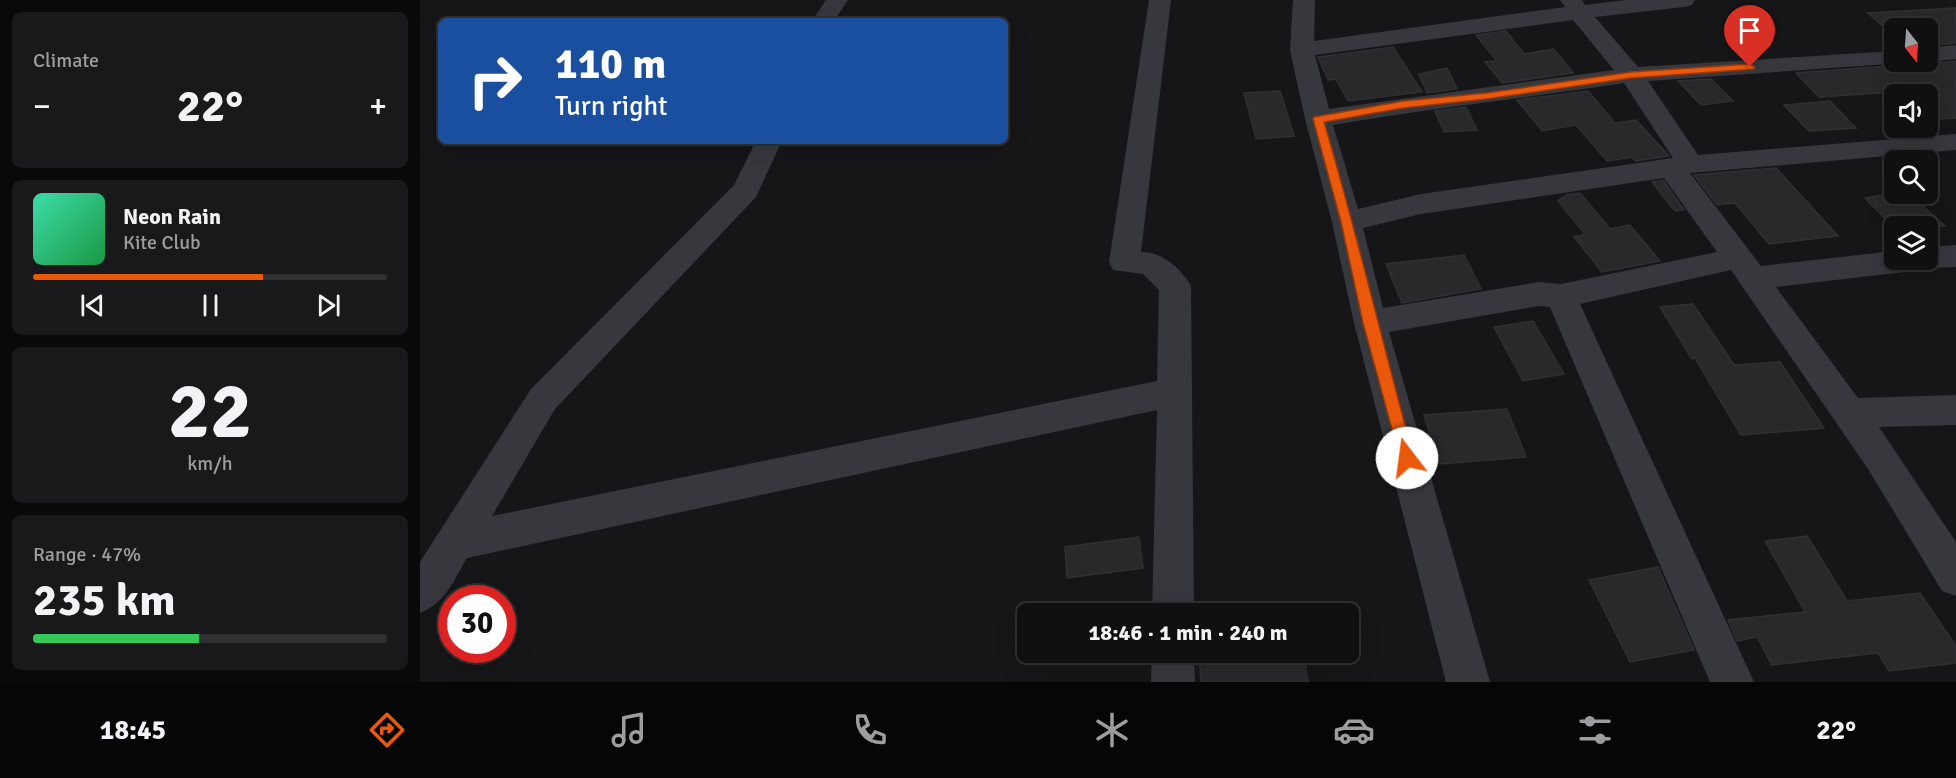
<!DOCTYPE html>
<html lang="en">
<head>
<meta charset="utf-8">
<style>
	body { margin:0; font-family:Signika,sans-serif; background:#19191b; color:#f1f3f6; height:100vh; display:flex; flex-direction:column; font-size:22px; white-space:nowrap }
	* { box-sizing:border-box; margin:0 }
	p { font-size:20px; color:#9c9d9f }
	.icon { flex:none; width:33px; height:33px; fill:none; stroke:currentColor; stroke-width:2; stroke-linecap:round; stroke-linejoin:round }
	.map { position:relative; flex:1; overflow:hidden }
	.sheet { display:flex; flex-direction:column; gap:12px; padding:12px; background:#09090a; width:420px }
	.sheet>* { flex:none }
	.top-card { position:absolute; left:18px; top:18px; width:570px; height:126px; border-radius:9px; box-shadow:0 6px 24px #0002,0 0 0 2px #303032; background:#1a4fa0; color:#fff; overflow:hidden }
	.needle { width:39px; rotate:163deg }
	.fabs { position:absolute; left:1464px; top:18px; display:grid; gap:12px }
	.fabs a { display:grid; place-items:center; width:54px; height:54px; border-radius:9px; background:#101012; box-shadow:0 6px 24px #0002,0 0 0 2px #303032; font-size:30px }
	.speed { position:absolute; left:18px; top:585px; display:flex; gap:12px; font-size:30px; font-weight:700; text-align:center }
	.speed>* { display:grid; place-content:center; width:78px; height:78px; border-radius:50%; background:#101012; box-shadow:0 6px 24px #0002,0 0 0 2px #303032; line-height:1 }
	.speed .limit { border:9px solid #d22; background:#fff; color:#111 }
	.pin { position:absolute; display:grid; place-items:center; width:51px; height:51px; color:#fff; margin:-62px -26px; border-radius:50% 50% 50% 0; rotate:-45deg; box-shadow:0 0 6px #0007 }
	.pin .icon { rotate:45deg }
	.me { position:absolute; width:66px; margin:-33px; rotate:345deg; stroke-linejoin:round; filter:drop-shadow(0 0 4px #0008) }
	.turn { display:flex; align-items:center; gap:21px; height:126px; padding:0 18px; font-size:27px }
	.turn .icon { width:78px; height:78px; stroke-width:2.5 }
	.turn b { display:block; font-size:42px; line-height:51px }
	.big { font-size:45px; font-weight:800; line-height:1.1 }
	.sheet .tile { flex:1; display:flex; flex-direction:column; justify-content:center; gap:9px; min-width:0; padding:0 21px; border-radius:9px; background:#19191b }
	.sheet .dial { align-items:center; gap:0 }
	.dial b { font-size:78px; line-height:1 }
	.song { display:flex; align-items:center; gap:18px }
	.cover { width:72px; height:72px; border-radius:9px; background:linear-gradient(135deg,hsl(160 70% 55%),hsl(140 70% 35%)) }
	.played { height:6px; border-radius:3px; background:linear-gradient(90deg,#ea580c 65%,#303032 65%) }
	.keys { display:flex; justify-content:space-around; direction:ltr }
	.heat { display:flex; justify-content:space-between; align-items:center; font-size:33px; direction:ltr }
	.charge { height:9px; border-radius:4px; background:linear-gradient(90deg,#34c759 47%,#303032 0) }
	.trip { position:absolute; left:597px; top:603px; width:342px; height:60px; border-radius:9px; background:#101012; box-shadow:0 6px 24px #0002,0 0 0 2px #303032; font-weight:800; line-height:60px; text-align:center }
	.tabs { display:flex; height:96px; justify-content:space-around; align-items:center; background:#060607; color:#9c9d9f }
	.tabs .icon { width:42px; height:42px }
	.tabs .on { color:#ea580c }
	.tabs b { font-size:27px; color:#f1f3f6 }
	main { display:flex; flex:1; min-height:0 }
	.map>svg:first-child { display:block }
	.building { fill:#29292c; stroke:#303034; stroke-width:1.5 }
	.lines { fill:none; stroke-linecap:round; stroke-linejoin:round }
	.street { fill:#37383d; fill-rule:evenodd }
	.route { fill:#ea580c; stroke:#983908; stroke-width:1.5 }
</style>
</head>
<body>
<main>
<section class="sheet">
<div class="tile"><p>Climate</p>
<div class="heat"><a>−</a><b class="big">22°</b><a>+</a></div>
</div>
<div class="tile">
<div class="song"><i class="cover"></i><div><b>Neon Rain</b><p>Kite Club</p></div></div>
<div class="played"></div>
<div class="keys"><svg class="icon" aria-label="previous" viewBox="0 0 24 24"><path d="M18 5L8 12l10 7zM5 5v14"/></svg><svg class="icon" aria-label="pause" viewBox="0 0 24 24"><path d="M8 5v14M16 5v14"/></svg><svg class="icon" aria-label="next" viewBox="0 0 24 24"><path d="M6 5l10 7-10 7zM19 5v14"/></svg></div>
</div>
<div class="tile dial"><b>22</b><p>km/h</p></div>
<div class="tile"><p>Range · 47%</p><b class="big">235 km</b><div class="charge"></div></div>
</section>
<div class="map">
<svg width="1536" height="682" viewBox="0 0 1536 682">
	<rect width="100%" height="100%" fill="#161618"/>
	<!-- building -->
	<path class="building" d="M1536,8V43L1508,46V28H1474V36L1448,13Z
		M1086,31L1104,54L1134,49L1153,73L1082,83L1065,62L1077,61L1056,35Z
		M973,47L1002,92L928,101L916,79L908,80L898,57Z
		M1536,61V118L1508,120V94H1494L1490,91L1399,97L1376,73L1483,65L1486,62H1506L1508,64Z
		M1027,68L1037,89L1007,93L999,74Z
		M1291,79L1313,101L1281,105L1258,81Z
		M860,91L874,136L836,139L824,93Z
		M1168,91L1195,123L1216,120L1249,156L1216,161L1212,157L1187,161L1156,125L1122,131L1097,100Z
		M1410,101L1436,128L1389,131L1364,105Z
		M1046,107L1057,130L1024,132L1015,111Z
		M1356,168L1418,236L1349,244L1315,203L1297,205L1274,175Z
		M1243,180L1264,210L1255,211L1232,182Z
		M1160,193L1190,229L1210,225L1240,261L1182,272L1154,237L1165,234L1138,201L1146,195Z
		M1474,193L1489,194L1525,226L1474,227L1445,198Z
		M1044,255L1061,289L982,303L966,264Z
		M1273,304L1314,365L1360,362L1404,428L1321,435L1275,358L1272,359L1240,307Z
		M1113,321L1144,374L1103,381L1074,327Z
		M1087,409L1106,457L1019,464L1004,415Z
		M1387,536L1427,601L1500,593L1536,646V663L1469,671L1458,653L1352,665L1337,637L1317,641L1308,620L1385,612L1345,541Z
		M719,537L723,568L647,578L645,547Z
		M1238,567L1274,650L1210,662L1169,580Z
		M779,652H883L888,682H781Z"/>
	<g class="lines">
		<!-- street -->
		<path class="street" d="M406,0H428L414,21H392Z
			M729,0H751L721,252C742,252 760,267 771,286L774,614H732L737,410L47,558C33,581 27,602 0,613V562L111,389L314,185L336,141H362L336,197L135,409L72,516L737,381L739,290L723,274L693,270L689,262Z
			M873,0H895L894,41L1145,7L1140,0H1162L1165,5L1205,0H1275L1272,5L1264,7L1175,17L1218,67L1474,51V62H1484L1483,63L1228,81L1278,155L1536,134V150L1270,173L1341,266L1474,251V260H1508V247L1536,245V267L1504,268L1493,271L1356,287L1438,398L1536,395V425L1459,427L1536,542V596L1522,591L1448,469L1311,270L1160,304L1334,682H1290L1130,307L1119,306L969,332L1070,682H1026L934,323L912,222L885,119L870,50ZM1153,20L1194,70L909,109L895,55ZM1204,83L1253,158L1001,194L938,209L913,125C1009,108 1107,98 1204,83ZM1244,178L1297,252L1141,284L1119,282L963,308L943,228L1001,214Z
			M1536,45V59L1508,62H1505H1508V48Z
			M732,652H774L775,682H731Z"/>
	</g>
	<!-- route -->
	<path class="route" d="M1330,64L1335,67L1334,69L1211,78L1066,99L983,108L904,122C937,233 963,346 994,458L992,462L987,464L981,462L943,323L921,222L893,119L894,117L983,101L1066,93L1211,72Z"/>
</svg>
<div class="fabs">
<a><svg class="needle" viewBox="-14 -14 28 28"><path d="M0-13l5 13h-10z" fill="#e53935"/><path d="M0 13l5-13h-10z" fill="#9c9d9f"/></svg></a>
<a><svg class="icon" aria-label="sound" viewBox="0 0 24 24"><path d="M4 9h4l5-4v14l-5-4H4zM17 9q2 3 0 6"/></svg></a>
<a><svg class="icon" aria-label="search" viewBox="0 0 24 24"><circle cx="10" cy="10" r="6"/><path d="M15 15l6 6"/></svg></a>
<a><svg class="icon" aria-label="layers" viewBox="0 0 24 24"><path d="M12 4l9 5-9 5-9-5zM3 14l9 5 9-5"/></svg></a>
</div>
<div class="speed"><div class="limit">30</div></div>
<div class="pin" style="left:1330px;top:67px;background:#d93025"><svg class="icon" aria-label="arrive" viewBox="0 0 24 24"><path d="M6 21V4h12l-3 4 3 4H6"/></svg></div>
<svg class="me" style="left:987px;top:458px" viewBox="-20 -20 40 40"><circle r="19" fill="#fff"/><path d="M0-13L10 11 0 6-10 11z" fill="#ea580c"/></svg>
<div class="trip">18:46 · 1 min · 240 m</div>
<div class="top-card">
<div class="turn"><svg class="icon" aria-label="right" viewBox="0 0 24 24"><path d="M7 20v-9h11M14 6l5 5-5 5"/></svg><div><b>110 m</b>Turn right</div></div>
</div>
</div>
</main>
<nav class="tabs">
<b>18:45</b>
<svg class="icon on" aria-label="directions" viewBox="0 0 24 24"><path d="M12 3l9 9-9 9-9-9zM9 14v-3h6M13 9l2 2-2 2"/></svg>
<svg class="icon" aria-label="music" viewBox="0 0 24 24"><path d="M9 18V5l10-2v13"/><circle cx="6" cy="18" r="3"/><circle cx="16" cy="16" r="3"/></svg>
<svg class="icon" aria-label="phone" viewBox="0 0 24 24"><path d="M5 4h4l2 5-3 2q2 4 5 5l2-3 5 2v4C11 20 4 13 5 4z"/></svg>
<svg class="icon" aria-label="climate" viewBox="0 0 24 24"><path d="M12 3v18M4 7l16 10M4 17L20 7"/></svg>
<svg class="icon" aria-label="car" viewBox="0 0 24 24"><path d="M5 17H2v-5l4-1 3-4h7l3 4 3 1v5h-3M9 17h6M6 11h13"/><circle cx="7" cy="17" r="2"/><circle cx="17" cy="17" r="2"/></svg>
<svg class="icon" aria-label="filters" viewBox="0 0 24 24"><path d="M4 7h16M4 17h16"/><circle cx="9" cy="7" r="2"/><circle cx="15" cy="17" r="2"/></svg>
<b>22°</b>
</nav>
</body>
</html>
